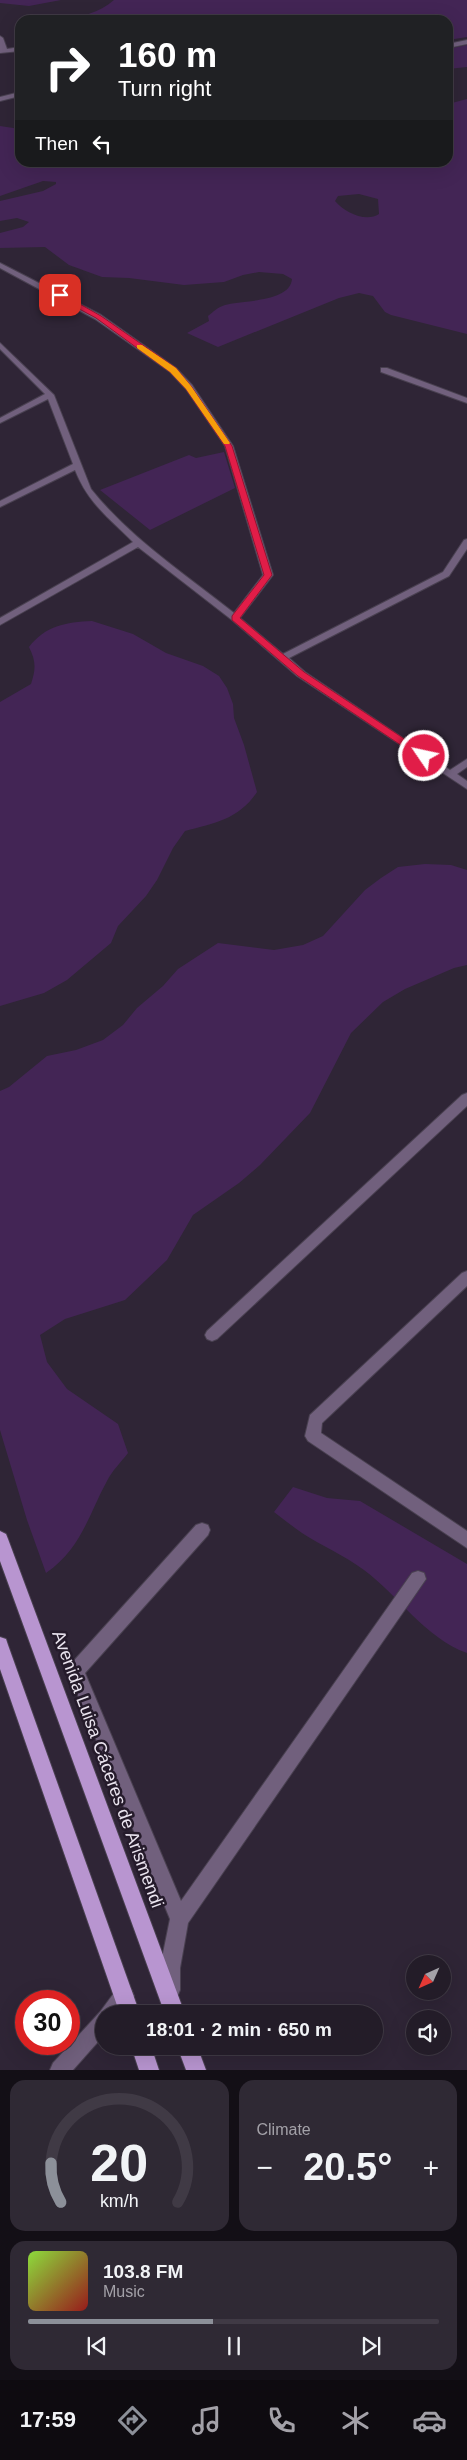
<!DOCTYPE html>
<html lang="en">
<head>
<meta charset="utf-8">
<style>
	body { margin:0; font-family:Helvetica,sans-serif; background:#2f2934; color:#f1f3f6; height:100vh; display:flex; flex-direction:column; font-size:19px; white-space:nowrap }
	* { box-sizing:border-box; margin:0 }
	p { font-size:16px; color:#a3a1a8 }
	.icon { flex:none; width:28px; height:28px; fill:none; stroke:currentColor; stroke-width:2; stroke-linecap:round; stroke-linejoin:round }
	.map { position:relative; height:2070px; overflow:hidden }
	.sheet { display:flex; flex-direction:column; gap:10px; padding:10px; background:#130f16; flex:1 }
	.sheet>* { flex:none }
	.top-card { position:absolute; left:15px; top:15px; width:438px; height:152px; border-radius:15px; box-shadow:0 5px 20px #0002,0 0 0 1px #403a45; background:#202124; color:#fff; overflow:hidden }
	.needle { width:32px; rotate:225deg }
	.buttons { position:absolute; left:406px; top:1955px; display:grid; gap:10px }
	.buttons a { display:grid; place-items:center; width:45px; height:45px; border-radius:50%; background:#231c28; box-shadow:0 5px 20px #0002,0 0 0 1px #403a45; font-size:25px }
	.speed { position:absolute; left:15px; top:1990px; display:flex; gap:10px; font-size:25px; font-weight:700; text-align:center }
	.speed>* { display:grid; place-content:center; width:65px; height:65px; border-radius:50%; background:#231c28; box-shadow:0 5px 20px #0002,0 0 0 1px #403a45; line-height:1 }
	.speed .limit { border:8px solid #d22; background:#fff; color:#111 }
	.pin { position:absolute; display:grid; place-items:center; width:42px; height:42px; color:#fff; margin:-21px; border-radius:10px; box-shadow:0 2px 8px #0006 }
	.me { position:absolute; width:55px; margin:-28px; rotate:304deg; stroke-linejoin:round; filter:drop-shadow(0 0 4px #0008) }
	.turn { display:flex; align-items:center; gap:18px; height:105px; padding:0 20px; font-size:22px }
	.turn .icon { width:65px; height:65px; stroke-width:2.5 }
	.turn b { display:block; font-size:35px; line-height:42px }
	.then { display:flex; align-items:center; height:48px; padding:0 20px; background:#0003; gap:10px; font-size:19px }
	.big { font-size:38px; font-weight:600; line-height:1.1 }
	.sheet .card { flex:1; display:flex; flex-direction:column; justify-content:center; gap:8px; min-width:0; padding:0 18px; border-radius:15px; background:#2f2934 }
	.sheet .dial { align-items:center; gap:0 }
	.dial svg { height:130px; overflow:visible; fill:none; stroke:#403a45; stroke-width:7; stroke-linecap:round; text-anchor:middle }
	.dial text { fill:#f1f3f6; stroke:none }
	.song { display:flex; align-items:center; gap:15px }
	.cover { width:60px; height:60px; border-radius:8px; background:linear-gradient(135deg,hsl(90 70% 55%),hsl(0 70% 35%)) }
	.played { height:5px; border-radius:2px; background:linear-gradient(90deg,#8c9099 45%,#403a45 45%) }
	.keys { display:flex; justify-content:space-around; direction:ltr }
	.heat { display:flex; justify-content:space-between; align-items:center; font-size:28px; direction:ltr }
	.sheet .tiles { flex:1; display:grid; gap:10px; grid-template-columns:1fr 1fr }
	.card:last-child { grid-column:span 2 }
	.trip { position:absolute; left:95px; top:2005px; width:288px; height:50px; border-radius:25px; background:#231c28; box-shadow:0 5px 20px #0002,0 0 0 1px #403a45; font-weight:600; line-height:50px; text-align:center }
	.dock { display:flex; height:80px; justify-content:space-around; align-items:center; background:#0e0b10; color:#a3a1a8 }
	.dock .icon { width:35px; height:35px }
	.dock .on { color:#8c9099 }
	.dock b { font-size:22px; color:#f1f3f6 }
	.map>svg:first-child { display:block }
	.green { fill:#432555; fill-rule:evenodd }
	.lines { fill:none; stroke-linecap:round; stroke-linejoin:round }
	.street-casing { stroke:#494050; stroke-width:2 }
	.primary-casing { stroke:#494050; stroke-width:2 }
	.street { fill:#71607d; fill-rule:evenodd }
	.primary { fill:#b895d0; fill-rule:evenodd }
	.route { fill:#e11d48; stroke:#92132f }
	.slow { fill:#f59e0b }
	.labels { text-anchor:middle; stroke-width:5; stroke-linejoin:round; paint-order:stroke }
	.near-street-label { font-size:18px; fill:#eae4ef; stroke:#251b2b }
</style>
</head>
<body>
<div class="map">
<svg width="467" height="2070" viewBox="0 0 467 2070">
	<rect width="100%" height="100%" fill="#2f2536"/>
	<!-- green -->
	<path class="green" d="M0,0H61L29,6L0,3Z
		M114,0H467V37L448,40V20H119L96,17L61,20C81,17 99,13 114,0Z
		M467,45V67L448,69V49Z
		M467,99V334L391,315L385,312L373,296L359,293L339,298L218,347L187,333L209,321L208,316C213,312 218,307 225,305C240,300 290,303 292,279L283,274L259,272L243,275L224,282L184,285L129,278L102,277L69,265L45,247L0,248V233L23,227L29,222L17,218L0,221V201L43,191L56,184V182L43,181L0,196V126L20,129V162H448V104ZM359,194L378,199L379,214C366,223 344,212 335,201L338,196Z
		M224,452L235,488L150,530L100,490L189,455L196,458Z
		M92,621L133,634L166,653L203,666L219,676L227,688L233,704L234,718L244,745L257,792C239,819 215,823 185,831L173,848L157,880L146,896L118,926L111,943L67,980L44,993L0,1006V702L31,684C36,669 36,661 29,647C45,626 66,622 92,621Z
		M425,864L451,865L467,870V965L454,968L405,989L383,1002L351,1033L310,1113L260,1165L239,1183L193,1215L167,1260L125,1300L65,1319L40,1335L47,1362L67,1389L118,1424L128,1453C121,1462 112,1471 107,1481C88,1516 81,1549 46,1573L27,1520L0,1430V1091L9,1087L47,1056L76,1050L103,1040L123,1025L137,1008L163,986L178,969L218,943L274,950L303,945L323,936L365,890L381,878L398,867Z
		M293,1487L327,1498L360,1501L467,1564V1653C425,1638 399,1596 364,1570C344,1555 322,1546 302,1533C292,1526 283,1519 274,1512Z"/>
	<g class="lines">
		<!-- street casing -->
		<g class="street-casing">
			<path id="street" d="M0,36L3,38L7,49L20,47V51L0,53Z
				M467,40V44L448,48V44Z
				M20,92V96L0,101V97Z
				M0,263L101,315L176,368L192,385L233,446L273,575L240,618L283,654L443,572L464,540L467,539V549L449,576L289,658L305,672L450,770L467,759V767L457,774L467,781V789L297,676L232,620L138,547L0,625V618L133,542C109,518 88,503 75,470L0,507V501L73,464L48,399L0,423V418L45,394L0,349V343L54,395L91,489C130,538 185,574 234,613L263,575L225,446L186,389L170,372L95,319L0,268Z
				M381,368H387L467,398V403L381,372Z
				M467,1093V1106L217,1339L212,1341L207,1339L205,1335L207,1331L462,1095Z
				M467,1271V1286L322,1423L321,1433L467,1531V1548L308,1441L305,1436L310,1415L462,1273Z
				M202,1523L208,1525L210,1530L208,1535L85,1673L181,1901L412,1573L418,1571L424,1573L426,1579L188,1923L180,1968V1990L177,1997L170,2000L163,1997L160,1990V1968L170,1919L68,1671L70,1665L196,1525Z
				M124,1986L131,1989L134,1996L122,2014H104V2035L73,2070H50L53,2063L100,2012L117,1989Z"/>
		</g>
		<!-- primary casing -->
		<g class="primary-casing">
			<path id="primary" d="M0,1531L6,1534L8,1539L185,2014H165L0,1561Z
				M0,1637L6,1639L8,1645L140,2014H120L0,1669Z
				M131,2046H151L159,2070H139Z
				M177,2046H197L206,2070H186Z"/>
		</g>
		<!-- street -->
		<use href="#street" class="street"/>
		<!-- primary -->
		<use href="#primary" class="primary"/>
	</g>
	<!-- route -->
	<path class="route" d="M57,294H62L101,316L176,368L191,386L232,446L272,575L240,618L304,672L427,754V758H420L298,676L232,620V616L264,575L225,446L186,389L170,372L96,318L57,297Z"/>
	<!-- slow -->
	<path class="slow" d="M137,345H142L176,368L191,386L230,443L229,444H224L186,389L170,372L137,348Z"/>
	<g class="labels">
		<!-- near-street labels -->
		<g class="near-street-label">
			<text transform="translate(108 1769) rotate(70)" y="6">Avenida Luisa Cáceres de Arismendi</text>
		</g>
	</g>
</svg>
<div class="buttons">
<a><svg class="needle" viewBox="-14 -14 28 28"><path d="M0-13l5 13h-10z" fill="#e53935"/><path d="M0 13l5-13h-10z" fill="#a3a1a8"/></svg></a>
<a><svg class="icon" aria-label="sound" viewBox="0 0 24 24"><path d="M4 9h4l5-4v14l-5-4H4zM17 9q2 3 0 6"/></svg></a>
</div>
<div class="speed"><div class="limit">30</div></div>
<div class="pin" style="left:60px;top:295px;background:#d93025"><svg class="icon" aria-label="arrive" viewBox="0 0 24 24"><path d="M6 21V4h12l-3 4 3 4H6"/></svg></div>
<svg class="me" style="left:424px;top:756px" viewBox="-20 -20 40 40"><circle r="17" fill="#e11d48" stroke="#fff" stroke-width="3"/><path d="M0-11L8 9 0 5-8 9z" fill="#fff"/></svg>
<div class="trip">18:01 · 2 min · 650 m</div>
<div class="top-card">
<div class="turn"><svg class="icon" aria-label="right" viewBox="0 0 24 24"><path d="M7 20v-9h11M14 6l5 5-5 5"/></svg><div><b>160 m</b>Turn right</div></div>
<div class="then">Then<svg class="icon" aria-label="left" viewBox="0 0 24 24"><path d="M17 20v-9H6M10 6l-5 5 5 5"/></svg></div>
</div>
</div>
<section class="sheet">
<div class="tiles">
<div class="card dial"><svg viewBox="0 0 100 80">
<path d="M14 69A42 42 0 1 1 86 69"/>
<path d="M14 69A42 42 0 0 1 8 45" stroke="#8c9099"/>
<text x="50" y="56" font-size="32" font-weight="700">20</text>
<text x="50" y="72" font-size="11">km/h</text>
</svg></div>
<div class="card"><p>Climate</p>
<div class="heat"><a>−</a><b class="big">20.5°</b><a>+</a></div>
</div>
<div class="card">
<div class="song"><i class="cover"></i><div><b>103.8 FM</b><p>Music</p></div></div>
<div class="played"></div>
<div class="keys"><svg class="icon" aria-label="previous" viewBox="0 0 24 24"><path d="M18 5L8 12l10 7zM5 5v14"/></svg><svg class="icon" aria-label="pause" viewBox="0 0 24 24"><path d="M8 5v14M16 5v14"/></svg><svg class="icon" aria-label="next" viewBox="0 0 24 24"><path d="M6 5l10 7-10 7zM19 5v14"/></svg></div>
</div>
</div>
</section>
<nav class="dock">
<b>17:59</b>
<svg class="icon on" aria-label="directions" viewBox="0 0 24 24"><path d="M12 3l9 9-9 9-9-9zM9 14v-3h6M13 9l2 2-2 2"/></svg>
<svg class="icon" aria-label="music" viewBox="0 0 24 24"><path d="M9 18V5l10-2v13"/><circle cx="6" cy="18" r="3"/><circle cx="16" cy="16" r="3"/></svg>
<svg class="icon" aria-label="phone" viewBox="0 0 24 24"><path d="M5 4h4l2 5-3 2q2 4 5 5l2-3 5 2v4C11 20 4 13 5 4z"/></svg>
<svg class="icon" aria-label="climate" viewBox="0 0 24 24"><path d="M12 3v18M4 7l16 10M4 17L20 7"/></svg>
<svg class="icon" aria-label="car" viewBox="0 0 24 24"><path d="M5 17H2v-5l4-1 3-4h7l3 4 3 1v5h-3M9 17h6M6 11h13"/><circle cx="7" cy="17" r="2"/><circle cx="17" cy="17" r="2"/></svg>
</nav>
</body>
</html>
